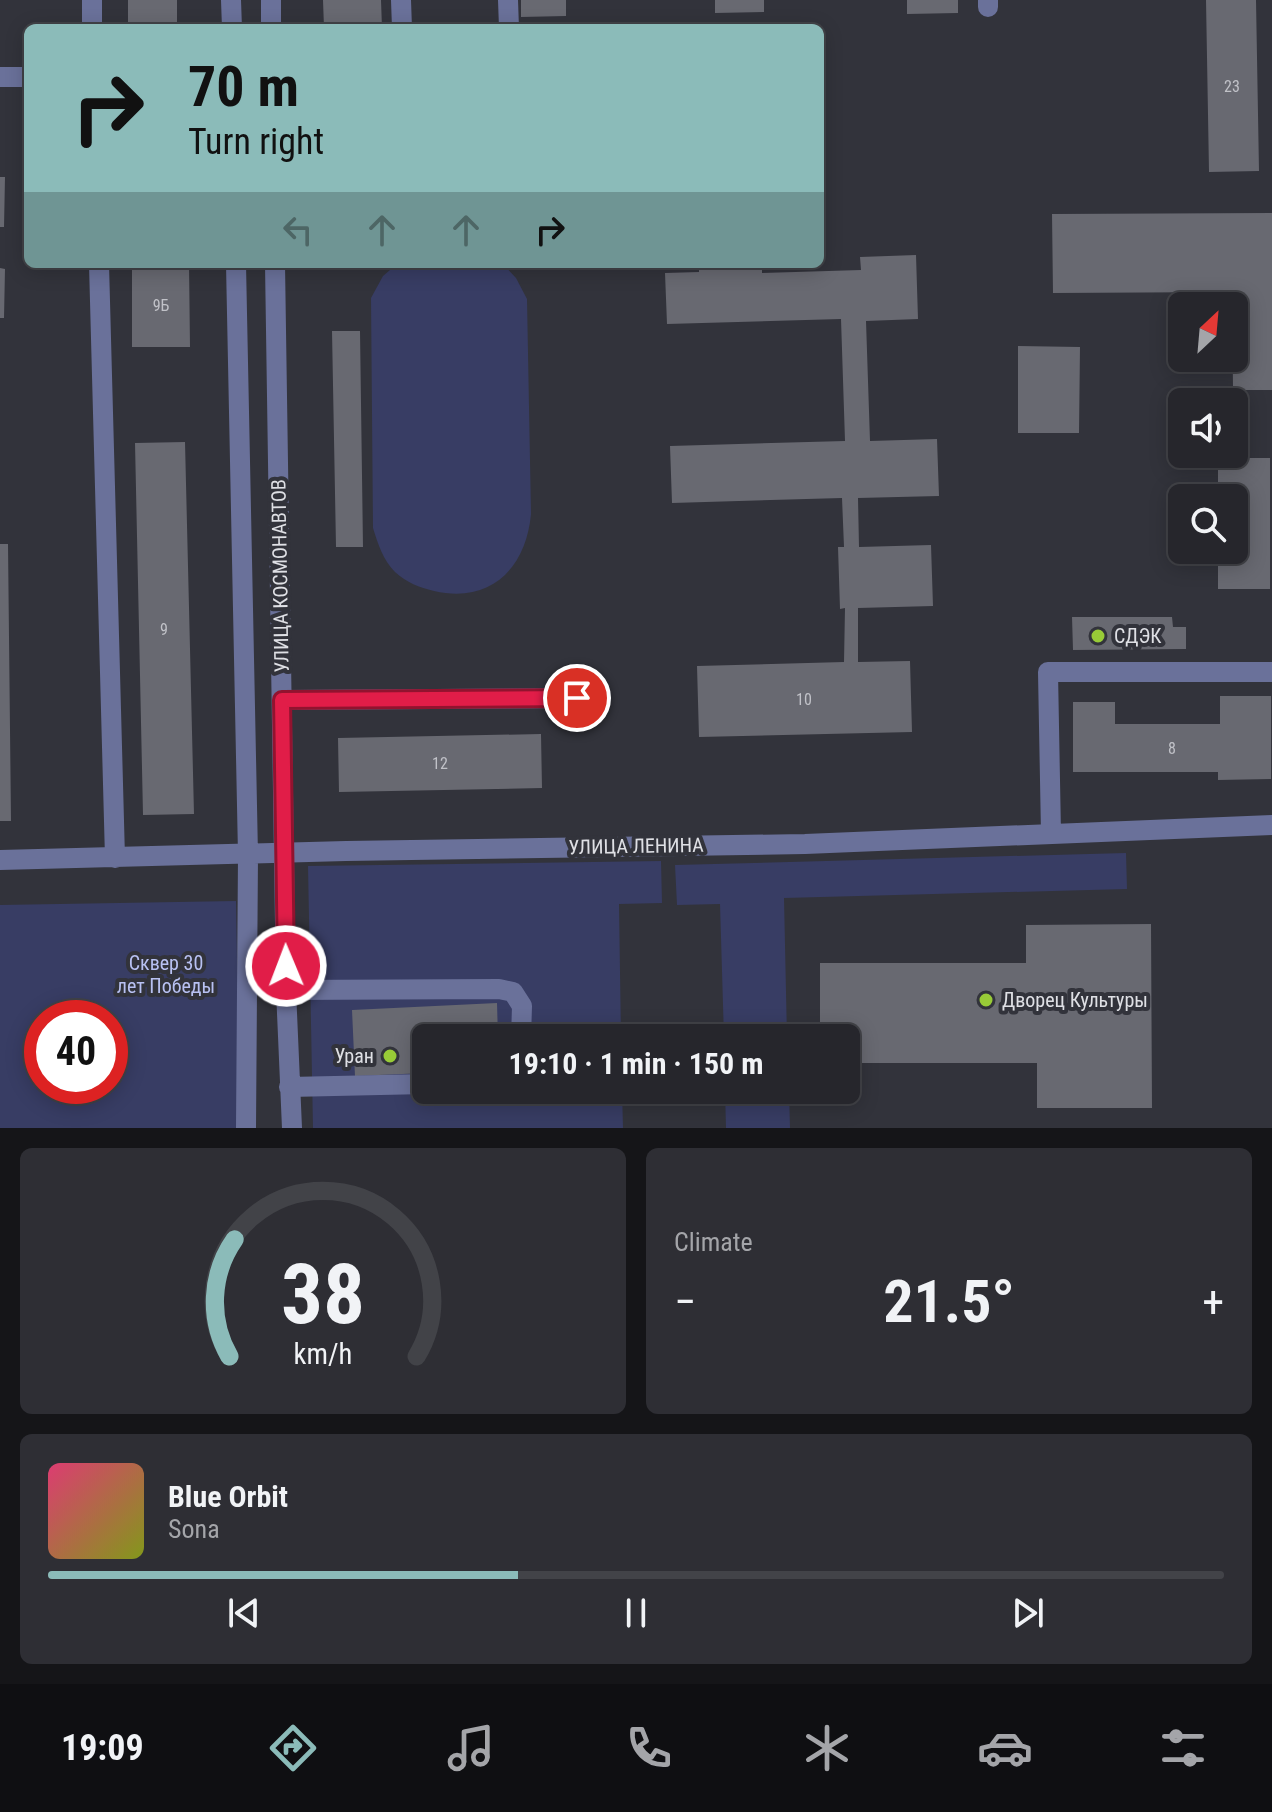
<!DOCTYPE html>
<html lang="en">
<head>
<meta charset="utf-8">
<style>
	body { margin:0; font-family:"Roboto Condensed",sans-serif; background:#2e2e34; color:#f1f3f6; height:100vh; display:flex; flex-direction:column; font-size:30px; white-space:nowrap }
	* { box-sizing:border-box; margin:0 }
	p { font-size:26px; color:#a4a5a9 }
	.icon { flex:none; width:44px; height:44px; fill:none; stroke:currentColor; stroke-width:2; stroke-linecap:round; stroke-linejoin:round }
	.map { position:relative; height:1128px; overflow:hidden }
	.details { display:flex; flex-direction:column; gap:20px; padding:20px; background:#151518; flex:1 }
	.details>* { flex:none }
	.top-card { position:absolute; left:24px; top:24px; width:800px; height:244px; border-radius:12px; box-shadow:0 4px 20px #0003,0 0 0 2px #424348; background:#8bbbb9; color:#111; overflow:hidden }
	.needle { width:52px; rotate:26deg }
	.tools { position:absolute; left:1168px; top:292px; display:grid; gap:16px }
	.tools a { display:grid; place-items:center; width:80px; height:80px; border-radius:12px; background:#26262c; box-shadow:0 4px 20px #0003,0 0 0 2px #424348; font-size:40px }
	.speed { position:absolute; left:24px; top:1000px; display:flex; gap:16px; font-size:40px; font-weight:700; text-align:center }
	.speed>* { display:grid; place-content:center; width:104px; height:104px; border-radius:50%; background:#26262c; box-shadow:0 4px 20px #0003,0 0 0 2px #424348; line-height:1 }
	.speed .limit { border:12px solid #d22; background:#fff; color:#111 }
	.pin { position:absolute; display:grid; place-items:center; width:68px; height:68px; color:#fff; margin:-34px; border:4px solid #fff; border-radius:50%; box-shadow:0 2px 8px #0007 }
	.me { position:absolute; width:88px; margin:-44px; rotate:359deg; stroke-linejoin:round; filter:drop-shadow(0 0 6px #0008) }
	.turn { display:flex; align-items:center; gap:28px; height:168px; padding:0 32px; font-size:36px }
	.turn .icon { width:104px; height:104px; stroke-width:2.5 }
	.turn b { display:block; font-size:56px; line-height:68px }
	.lanes { display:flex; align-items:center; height:76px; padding:0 32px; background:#0003; justify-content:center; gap:40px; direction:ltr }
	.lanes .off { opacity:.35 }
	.big { font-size:60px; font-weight:700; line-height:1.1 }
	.details .tile { flex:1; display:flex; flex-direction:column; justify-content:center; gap:12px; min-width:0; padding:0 28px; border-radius:12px; background:#2e2e34 }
	.details .dial { align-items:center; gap:0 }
	.dial svg { height:208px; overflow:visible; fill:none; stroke:#424348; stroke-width:7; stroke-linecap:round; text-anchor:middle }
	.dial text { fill:#f1f3f6; stroke:none }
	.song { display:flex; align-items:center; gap:24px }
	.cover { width:96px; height:96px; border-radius:12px; background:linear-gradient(135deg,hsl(340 70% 55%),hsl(70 70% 35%)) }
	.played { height:8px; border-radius:4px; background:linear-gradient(90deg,#8bbbb9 40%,#424348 40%) }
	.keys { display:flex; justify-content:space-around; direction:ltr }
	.heat { display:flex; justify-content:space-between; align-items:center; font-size:44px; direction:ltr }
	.details .tiles { flex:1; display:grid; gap:20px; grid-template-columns:1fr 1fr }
	.tile:last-child { grid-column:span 2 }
	.trip { position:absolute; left:412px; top:1024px; width:448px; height:80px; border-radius:12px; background:#26262c; box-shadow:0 4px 20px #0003,0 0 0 2px #424348; font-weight:700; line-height:80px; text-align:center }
	.menu { display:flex; height:128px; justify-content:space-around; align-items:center; background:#0f0f12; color:#a4a5a9 }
	.menu .icon { width:56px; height:56px }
	.menu .on { color:#8bbbb9 }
	.menu b { font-size:36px; color:#f1f3f6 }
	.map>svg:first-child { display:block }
	.green { fill:#383d64; fill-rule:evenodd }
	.building { fill:#686971 }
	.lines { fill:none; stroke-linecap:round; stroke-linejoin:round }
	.minor { stroke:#6a719a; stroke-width:20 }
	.route-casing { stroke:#92132f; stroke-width:20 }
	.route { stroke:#e11d48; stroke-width:14 }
	.poi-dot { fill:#98cb37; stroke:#32333b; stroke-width:3 }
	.labels { text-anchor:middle; stroke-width:8; stroke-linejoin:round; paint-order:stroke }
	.number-label { font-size:16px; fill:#c1c2c8 }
	.street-label { font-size:20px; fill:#dfe0e5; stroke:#32333b }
	.poi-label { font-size:20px; fill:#dfe0e5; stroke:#32333b; text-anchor:start }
	.park-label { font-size:20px; fill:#b8c1f2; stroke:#32333b }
</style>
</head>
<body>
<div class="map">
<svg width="1272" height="1128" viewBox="0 0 1272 1128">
	<rect width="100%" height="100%" fill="#32333b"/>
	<!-- green -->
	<path class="green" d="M397,264H503L516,278L527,299L531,514C526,568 491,604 434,591C419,587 407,583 395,572C383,560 378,544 373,528L371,298L383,276Z
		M1126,853L1127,889L784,898L787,1038H724L720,904L677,905L675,865Z
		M661,861L662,903L619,904L621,1038H426V1090H622L623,1128H313L308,866Z
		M236,901L240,1128H0V905ZM42,1018H110V1086H42Z
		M725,1090H789L790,1128H726Z"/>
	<!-- building -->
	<path class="building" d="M128,0H177V28H128Z
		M323,0H381L382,28H324Z
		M521,0H566V16L521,17Z
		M715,0H764V12L715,13Z
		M907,0H958V13L907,14Z
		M1206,0H1256L1259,171L1209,172Z
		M0,177H5L4,227H0Z
		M1272,213V390H1233L1232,292L1053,293L1052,214Z
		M916,255L918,319L866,321L870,441L937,439L939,496L858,498L859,547L931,545L933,606L858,608V662L910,661L912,732L699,737L697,666L844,662L845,608L840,609L838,547H844L842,498L672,503L670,446L845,441L841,319L667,324L665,273L699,272V264H762V273L861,270L860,257Z
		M132,264H189L190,347H132Z
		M0,268L5,269L4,318H0Z
		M332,331H360L363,547H336Z
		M1018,346L1080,347L1079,433H1018Z
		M185,442L194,814L143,815L135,443Z
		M1218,458H1270V589H1218V550H1234V498H1218Z
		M0,544H8L11,821H0Z
		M1072,617H1172L1173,627H1186V649L1073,650Z
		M1220,696H1271V779L1218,780V772H1073V702H1115V724H1220Z
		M541,734L542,788L339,792L338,738Z
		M1151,924L1152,1108H1037V1063H846V1038H820V963H1026V925Z
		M497,1003L498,1038H426V1073L355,1076L352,1010Z"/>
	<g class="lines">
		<!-- minor -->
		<path class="minor" d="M92,0V28
			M231,0L232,28
			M271,0V28
			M401,0L402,28
			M508,0L509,28
			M988,7V0
			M0,77H28
			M99,264L115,858
			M236,264L248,855L246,1128
			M275,264L286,990L292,1128
			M282,700L577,698
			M1051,834L1048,672H1272
			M0,860L346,851L805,844L1272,825
			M286,990L499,989L513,992L522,1006L521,1038
			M289,1087L426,1084"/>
	</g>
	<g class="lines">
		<!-- route casing -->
		<g class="route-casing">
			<path id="route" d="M286,966L282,700L577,698"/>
		</g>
		<!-- route -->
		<use href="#route" class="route"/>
	</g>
	<!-- markers -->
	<g class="poi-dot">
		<circle cx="1098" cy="636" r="8"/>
		<circle cx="986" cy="1000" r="8"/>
		<circle cx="390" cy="1056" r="8"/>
	</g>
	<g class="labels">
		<!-- number labels -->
		<g class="number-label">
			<text x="1232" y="92">23</text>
			<text x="161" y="311">9Б</text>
			<text x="164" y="635">9</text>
			<text x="804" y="705">10</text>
			<text x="1172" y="754">8</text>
			<text x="440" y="769">12</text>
		</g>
		<!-- street labels -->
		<g class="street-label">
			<text transform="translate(280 576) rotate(-91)" y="7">УЛИЦА КОСМОНАВТОВ</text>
			<text transform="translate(636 846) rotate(-1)" y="7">УЛИЦА ЛЕНИНА</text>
		</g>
		<!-- poi labels -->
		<g class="poi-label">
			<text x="1114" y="643">СДЭК</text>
			<text x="1002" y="1007">Дворец Культуры</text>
			<text x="374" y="1063" text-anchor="end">Уран</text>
		</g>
		<!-- park labels -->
		<g class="park-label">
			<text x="166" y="970">Сквер 30<tspan x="166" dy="23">лет Победы</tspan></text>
		</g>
	</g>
</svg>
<div class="tools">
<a><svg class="needle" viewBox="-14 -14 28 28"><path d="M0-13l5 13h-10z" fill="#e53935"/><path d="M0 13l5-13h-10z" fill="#a4a5a9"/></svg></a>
<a><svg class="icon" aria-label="sound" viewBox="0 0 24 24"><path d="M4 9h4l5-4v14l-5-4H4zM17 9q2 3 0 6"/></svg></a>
<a><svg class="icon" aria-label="search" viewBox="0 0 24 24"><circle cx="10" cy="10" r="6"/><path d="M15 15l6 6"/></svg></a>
</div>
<div class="speed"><div class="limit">40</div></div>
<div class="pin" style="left:577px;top:698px;background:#d93025"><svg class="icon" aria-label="arrive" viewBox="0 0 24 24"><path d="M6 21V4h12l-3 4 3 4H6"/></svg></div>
<svg class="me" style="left:286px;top:966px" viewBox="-20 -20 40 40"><circle r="17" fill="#e11d48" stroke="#fff" stroke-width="3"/><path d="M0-11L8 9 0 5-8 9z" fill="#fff"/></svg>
<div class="trip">19:10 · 1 min · 150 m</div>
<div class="top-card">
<div class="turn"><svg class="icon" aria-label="right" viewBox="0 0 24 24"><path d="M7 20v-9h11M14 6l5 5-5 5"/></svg><div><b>70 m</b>Turn right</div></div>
<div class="lanes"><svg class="icon off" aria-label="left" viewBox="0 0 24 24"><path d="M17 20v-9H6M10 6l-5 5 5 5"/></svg><svg class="icon off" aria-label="ahead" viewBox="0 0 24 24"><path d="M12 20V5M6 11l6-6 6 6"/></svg><svg class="icon off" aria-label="ahead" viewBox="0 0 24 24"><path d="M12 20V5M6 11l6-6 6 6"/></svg><svg class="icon" aria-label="right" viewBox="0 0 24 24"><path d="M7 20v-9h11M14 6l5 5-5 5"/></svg></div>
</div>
</div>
<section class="details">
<div class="tiles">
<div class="tile dial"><svg viewBox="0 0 100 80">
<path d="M14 69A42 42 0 1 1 86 69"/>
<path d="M14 69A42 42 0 0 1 16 24" stroke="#8bbbb9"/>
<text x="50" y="56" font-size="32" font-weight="700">38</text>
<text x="50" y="72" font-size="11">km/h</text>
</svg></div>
<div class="tile"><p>Climate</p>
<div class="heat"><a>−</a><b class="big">21.5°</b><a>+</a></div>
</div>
<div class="tile">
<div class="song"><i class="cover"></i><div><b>Blue Orbit</b><p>Sona</p></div></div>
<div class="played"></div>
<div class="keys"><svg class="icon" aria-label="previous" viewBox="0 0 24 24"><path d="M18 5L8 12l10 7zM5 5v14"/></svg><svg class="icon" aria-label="pause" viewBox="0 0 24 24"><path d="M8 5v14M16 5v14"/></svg><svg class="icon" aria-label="next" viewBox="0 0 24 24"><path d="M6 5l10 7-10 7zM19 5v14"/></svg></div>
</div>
</div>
</section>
<nav class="menu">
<b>19:09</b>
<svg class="icon on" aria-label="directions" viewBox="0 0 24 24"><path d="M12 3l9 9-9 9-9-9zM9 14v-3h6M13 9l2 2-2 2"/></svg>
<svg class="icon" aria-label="music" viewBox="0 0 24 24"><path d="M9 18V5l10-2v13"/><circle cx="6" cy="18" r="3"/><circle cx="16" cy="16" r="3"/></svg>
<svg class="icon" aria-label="phone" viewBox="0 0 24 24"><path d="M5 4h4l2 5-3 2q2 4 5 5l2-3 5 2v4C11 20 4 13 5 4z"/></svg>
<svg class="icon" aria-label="climate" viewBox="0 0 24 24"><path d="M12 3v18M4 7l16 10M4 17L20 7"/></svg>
<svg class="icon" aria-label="car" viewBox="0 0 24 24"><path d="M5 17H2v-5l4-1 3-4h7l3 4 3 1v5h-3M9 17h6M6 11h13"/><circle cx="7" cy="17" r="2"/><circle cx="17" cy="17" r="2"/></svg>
<svg class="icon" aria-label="filters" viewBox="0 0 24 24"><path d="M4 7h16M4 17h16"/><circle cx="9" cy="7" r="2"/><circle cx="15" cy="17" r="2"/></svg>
</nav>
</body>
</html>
